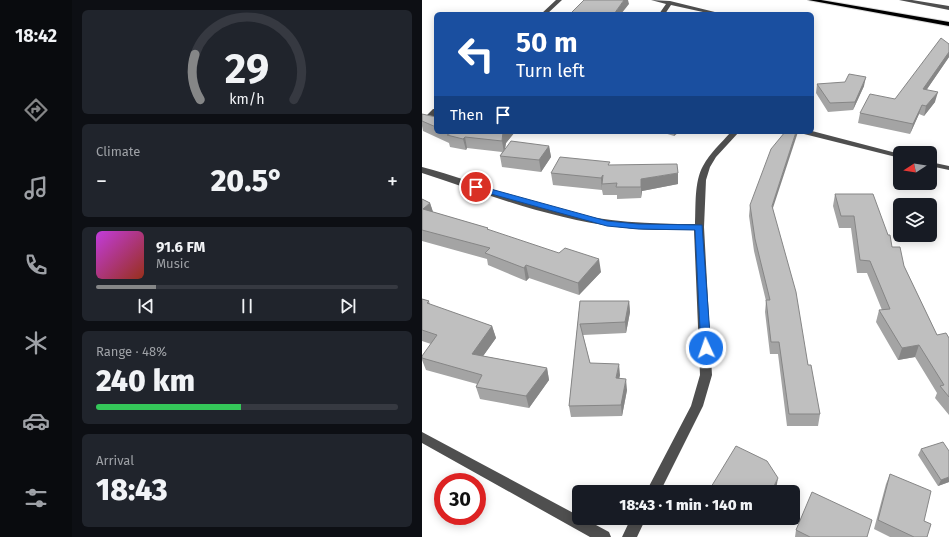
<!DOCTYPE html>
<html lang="en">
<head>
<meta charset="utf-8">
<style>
	body { margin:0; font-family:"Fira Sans",sans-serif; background:#20242c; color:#f1f3f6; height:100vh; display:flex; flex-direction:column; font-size:15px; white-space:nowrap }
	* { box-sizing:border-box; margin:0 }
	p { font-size:13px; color:#9ea1a6 }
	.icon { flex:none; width:22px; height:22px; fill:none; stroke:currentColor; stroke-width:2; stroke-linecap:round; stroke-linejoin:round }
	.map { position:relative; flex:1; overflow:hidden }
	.panel { display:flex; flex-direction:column; gap:10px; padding:10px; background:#0d0f14; width:350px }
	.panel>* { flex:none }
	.top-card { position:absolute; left:12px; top:12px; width:380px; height:122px; border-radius:6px; box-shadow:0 2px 10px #0003; background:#1a4fa0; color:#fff; overflow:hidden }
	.needle { width:26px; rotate:258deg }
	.tools { position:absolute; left:471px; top:146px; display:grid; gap:8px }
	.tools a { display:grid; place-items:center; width:44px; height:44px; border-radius:6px; background:#171b24; box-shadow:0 2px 10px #0003; font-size:20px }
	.speed { position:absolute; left:12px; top:473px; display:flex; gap:8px; font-size:20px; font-weight:700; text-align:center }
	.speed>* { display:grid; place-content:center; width:52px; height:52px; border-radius:50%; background:#171b24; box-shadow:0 2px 10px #0003; line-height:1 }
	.speed .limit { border:6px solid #d22; background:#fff; color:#111 }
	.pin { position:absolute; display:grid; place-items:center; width:34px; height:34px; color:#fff; margin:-17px; border:2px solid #fff; border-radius:50%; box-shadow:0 1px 4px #0007 }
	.me { position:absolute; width:44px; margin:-22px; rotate:357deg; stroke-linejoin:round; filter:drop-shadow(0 0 3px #0008) }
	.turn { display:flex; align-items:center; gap:14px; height:84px; padding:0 16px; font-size:18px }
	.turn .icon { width:52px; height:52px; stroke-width:2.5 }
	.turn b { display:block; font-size:28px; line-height:34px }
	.then { display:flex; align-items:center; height:38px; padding:0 16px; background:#0003; gap:8px; font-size:15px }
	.big { font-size:30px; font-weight:800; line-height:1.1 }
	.panel .card { flex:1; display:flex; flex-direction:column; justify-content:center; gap:6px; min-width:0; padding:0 14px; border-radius:6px; background:#20242c }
	.panel .dial { align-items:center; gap:0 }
	.dial svg { height:104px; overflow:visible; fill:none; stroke:#363941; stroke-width:7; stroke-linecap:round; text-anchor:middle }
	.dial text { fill:#f1f3f6; stroke:none }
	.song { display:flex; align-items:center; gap:12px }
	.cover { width:48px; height:48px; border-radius:6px; background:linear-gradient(135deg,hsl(290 70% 55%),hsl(10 70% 35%)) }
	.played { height:4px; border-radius:2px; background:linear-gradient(90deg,#858687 20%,#363941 20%) }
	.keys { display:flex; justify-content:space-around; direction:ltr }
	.heat { display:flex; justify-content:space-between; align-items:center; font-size:22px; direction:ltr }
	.charge { height:6px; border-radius:3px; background:linear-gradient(90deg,#34c759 48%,#363941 0) }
	.trip { position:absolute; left:150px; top:485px; width:228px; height:40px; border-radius:6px; background:#171b24; box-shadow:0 2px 10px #0003; font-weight:800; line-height:40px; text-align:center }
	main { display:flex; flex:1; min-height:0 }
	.tab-bar { display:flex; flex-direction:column; width:72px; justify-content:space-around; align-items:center; background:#090b0e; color:#9ea1a6 }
	.tab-bar .icon { width:28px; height:28px }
	.tab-bar .current { color:#858687 }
	.tab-bar b { font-size:18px; color:#f1f3f6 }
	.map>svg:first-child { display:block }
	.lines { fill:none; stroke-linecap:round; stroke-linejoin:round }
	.major-casing { stroke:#dbdbdb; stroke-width:2 }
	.minor { fill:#4f4f4f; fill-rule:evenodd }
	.major { fill:#000; fill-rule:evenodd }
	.wall { fill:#a4a4a4 }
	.shaded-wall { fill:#868686 }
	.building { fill:#bfbfbf; stroke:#868686 }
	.route { fill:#1a73e8; stroke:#114b97 }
</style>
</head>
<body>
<main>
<nav class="tab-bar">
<b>18:42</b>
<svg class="icon current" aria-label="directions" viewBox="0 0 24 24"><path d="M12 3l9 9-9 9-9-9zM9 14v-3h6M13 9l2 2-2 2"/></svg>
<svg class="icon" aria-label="music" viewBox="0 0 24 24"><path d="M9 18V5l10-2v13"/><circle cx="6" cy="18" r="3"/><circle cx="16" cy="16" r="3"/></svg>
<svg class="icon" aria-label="phone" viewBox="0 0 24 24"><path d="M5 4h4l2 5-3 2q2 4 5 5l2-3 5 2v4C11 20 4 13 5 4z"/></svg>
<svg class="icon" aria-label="climate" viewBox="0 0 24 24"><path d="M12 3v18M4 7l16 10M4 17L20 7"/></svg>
<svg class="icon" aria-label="car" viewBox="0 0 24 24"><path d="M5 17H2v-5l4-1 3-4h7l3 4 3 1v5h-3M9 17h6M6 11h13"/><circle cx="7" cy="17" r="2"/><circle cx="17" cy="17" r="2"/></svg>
<svg class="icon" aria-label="filters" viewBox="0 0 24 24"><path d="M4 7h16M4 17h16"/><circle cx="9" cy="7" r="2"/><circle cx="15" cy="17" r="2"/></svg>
</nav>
<section class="panel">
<div class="card dial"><svg viewBox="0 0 100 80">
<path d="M14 69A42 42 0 1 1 86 69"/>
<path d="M14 69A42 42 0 0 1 10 34" stroke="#858687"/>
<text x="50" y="56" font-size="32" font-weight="700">29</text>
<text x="50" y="72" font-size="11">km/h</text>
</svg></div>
<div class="card"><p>Climate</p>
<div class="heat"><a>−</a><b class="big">20.5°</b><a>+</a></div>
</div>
<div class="card">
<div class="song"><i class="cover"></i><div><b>91.6 FM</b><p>Music</p></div></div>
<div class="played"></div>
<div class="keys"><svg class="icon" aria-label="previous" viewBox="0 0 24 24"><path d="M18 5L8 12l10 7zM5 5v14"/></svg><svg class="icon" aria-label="pause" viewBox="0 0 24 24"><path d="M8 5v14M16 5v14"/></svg><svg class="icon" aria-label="next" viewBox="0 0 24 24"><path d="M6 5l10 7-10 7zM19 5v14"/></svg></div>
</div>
<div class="card"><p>Range · 48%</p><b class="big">240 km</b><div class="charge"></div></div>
<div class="card"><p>Arrival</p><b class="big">18:43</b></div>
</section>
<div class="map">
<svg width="527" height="537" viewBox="0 0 527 537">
	<rect width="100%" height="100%" fill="#fff"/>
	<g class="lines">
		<!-- major casing -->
		<g class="major-casing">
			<path id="major" d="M386,0H399L527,22V26Z"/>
		</g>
		<!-- minor -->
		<path class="minor" d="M134,0H140L125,14H119Z
			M229,0L248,1L301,14H290L249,5L243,14H237L244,4Z
			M477,0H490L527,6V10Z
			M11,109H14V115L0,126V120Z
			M390,131L478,154V158L382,134L381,132Z
			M309,132H317L294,157L288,167L284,180L282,227L290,375L281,406L238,492H224L269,406L278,375L272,230C247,230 222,231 196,227C129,219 64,194 0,173V167C47,179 92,199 140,211C184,222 227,224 273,224C274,206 272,182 281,166C288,153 299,143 309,132Z
			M508,162L527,166V170L508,166Z
			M0,432L157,516V518H161L187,532L189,537H168L0,443Z
			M209,518H224L215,537H200Z"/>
		<!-- major -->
		<use href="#major" class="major"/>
	</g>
	<!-- wall -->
	<path class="wall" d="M527,44V57L505,89L513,102L502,116L497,114L488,134L436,123L438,113L473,99Z
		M395,84L442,86L431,110L406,112L394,93Z
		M0,114L14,117V132H93L84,143L83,150L127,146L129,157L119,172L80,167L78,156L80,152L45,148L44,150L28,147L27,143L1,131L0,126Z
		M239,132H257L252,136Z
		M188,165L256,184L220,191L219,198L195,199V195H181L180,190L131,185L129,173Z
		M413,194L470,247L482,266L515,335L527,338V415L513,398L515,393L493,357L476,360L454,322L457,310H460L445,273H435L429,228H417L411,206Z
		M0,199L8,203L11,212L66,228V230L179,272L157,295L107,278L104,281L66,265L65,259L0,241Z
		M328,205L351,210L386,365L398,414L396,426H365L356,354H348L343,312L344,301L332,251L327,216Z
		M0,299L7,301L8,305L70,326L74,338L61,356L125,368L127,380L107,408L58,399L54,387L55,384L4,370L0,360V356L9,344L0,341Z
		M158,301H207L208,312L204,333L161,335L168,363L198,375L197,378L205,390L200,416L149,417L147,406Z
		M499,449L527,482L516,486L496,455Z
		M468,474L502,521L505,537H468L452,529L464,484Z
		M303,518H310L309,521Z
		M323,518H340L336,525Z
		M374,530L445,537H373Z"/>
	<!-- shaded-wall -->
	<path class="shaded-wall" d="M202,0H206L207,4L199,14H192Z
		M527,52V57L499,98L501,89Z
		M444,77L442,86L431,110L433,102Z
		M516,92L513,102L502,116L504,106Z
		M500,105L497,114L488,134L491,124Z
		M81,132H93L84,143L82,153L80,141Z
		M252,132H257L252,136Z
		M374,132H376L348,217L350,206Z
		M43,137L45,148L44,150L41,139Z
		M127,146L129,157L119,172L117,160Z
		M256,173V184L220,191L219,198V179Z
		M181,175L180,184V190L179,178Z
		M8,203L12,215L1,209Z
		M177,259L179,272L157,295L156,283Z
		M104,265L107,278L104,281L102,268Z
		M207,301L208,312L204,333L203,322Z
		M70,326L74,338L54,366L50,354Z
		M497,345L493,357L476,360L480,348Z
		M197,364L198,375L195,389L194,378Z
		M125,368L127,380L107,408L104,396Z
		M204,379L205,390L200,416L199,405Z
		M527,477V482L516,486L519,480Z
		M356,478L354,490L353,492H349Z
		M337,518H340L336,525Z"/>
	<!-- building -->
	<path class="building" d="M162,0H202L192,14H148Z
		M519,38L527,44V52L501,89L516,92L504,106L500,105L491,124L438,113L448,94L473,99Z
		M427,74L444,77L433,102L408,103L395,84L423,82Z
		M0,114L14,117V127L0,121Z
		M26,132H81L80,141L43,137L41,139L25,135L29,133Z
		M363,132H374L350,206L374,292L386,365H389L398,414H367L357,342H349L344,300H348L333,239L328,205L349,149Z
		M89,141L127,146L117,160L78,156Z
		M138,157L188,162L186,165L255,164L256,173L219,179V187H194L195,183L180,184L181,175L179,178L129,173Z
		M413,194H451L466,235H468L470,247H478L482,266L515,335L524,333L527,338V397L518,386L522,385L497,345L480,348L457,310L468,309L448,261L438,260L432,216H419Z
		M0,199L8,203L1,209L66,228L65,229L137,253L143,248L177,259L156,283L104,265L102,268L63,253L68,248L0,230Z
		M0,299L7,301L5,303L70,326L50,354L125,368L104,396L54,387L60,375L0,358V356L15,335L0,330Z
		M158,301H207L203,322L158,324L168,363L197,364L194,378L204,379L199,405L147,406Z
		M521,442L527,451V477L519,480L499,449Z
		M314,446L345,461L356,478L349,492H286Z
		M468,474L509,491L502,521L509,524L505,537H492L456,520Z
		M390,492L450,520L445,537H388L374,530Z"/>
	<!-- route -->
	<path class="route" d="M54,185L185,221L216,224L280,225L289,348L288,350L284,351L279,348L273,230L216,229L185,226L51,189V186Z"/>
</svg>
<div class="tools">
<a><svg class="needle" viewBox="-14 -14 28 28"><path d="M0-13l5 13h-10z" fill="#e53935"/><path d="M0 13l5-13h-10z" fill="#9ea1a6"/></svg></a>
<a><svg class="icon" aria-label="layers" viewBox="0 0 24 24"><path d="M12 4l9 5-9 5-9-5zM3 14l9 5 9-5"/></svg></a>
</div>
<div class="speed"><div class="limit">30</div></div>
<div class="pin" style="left:54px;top:187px;background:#d93025"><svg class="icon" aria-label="arrive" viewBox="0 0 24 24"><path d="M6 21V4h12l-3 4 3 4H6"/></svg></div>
<svg class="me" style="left:284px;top:348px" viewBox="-20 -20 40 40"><circle r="17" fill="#1a73e8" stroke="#fff" stroke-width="3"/><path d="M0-11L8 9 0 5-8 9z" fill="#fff"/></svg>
<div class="trip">18:43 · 1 min · 140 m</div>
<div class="top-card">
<div class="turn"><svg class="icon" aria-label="left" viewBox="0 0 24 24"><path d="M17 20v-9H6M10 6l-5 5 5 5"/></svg><div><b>50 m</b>Turn left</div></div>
<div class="then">Then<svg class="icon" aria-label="arrive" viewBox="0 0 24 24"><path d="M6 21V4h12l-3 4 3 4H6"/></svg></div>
</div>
</div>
</main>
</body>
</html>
